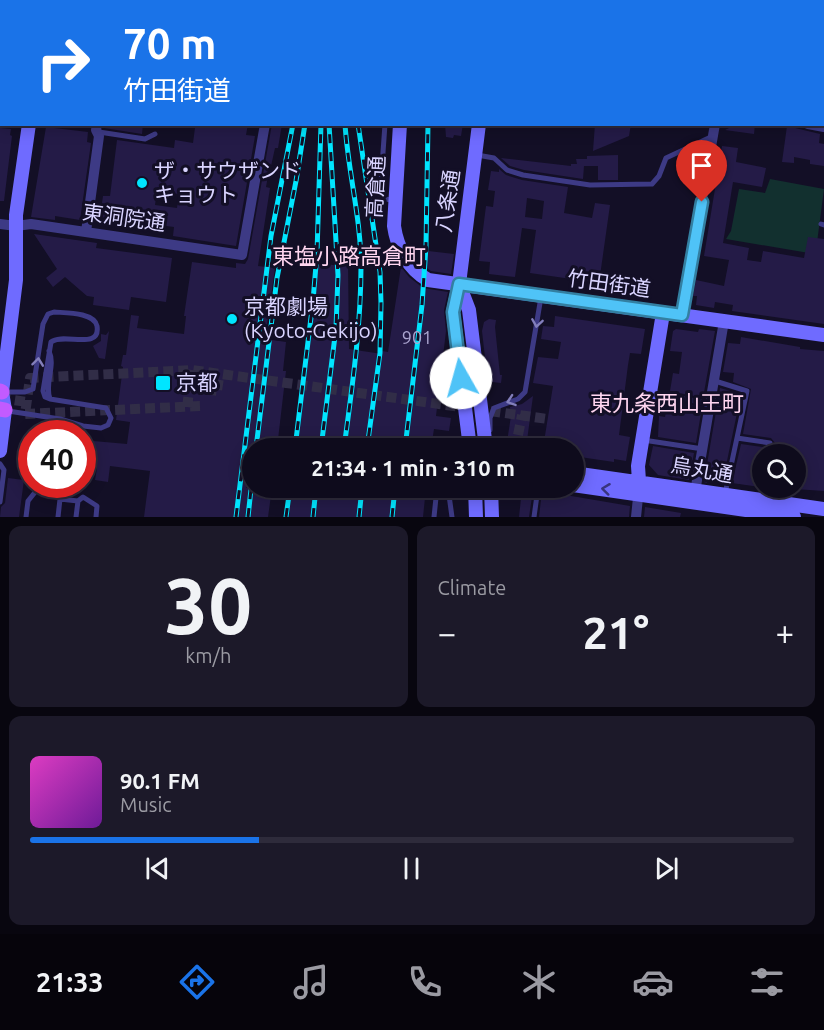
<!DOCTYPE html>
<html lang="en">
<head>
<meta charset="utf-8">
<style>
	body { margin:0; font-family:Ubuntu,"Noto Sans JP",sans-serif; background:#1c1929; color:#f1f3f6; height:100vh; display:flex; flex-direction:column; font-size:22px; white-space:nowrap }
	* { box-sizing:border-box; margin:0 }
	p { font-size:20px; color:#9b9ba3 }
	.icon { flex:none; width:33px; height:33px; fill:none; stroke:currentColor; stroke-width:2; stroke-linecap:round; stroke-linejoin:round }
	.map { position:relative; height:517px; overflow:hidden }
	.panel { display:flex; flex-direction:column; gap:9px; padding:9px; background:#08060f; flex:1 }
	.panel>* { flex:none }
	.guide { position:absolute; left:0px; top:0px; width:825px; height:126px; box-shadow:0 3px 15px #0003,0 0 0 2px #2e2b3b; background:#1a73e8; color:#fff; overflow:hidden }
	.controls { position:absolute; left:752px; top:444px; display:grid; gap:12px }
	.controls a { display:grid; place-items:center; width:54px; height:54px; border-radius:50%; background:#0e0b1c; box-shadow:0 3px 15px #0003,0 0 0 2px #2e2b3b; font-size:30px }
	.speed { position:absolute; left:18px; top:420px; display:flex; gap:12px; font-size:30px; font-weight:700; text-align:center }
	.speed>* { display:grid; place-content:center; width:78px; height:78px; border-radius:50%; background:#0e0b1c; box-shadow:0 3px 15px #0003,0 0 0 2px #2e2b3b; line-height:1 }
	.speed .limit { border:9px solid #d22; background:#fff; color:#111 }
	.pin { position:absolute; display:grid; place-items:center; width:51px; height:51px; color:#fff; margin:-62px -26px; border-radius:50% 50% 50% 0; rotate:-45deg; box-shadow:0 0 6px #0007 }
	.pin .icon { rotate:45deg }
	.me { position:absolute; width:66px; margin:-33px; rotate:353deg; stroke-linejoin:round; filter:drop-shadow(0 0 4px #0008) }
	.turn { display:flex; align-items:center; gap:21px; height:126px; padding:0 24px; font-size:27px }
	.turn .icon { width:78px; height:78px; stroke-width:2.5 }
	.turn b { display:block; font-size:42px; line-height:51px }
	.big { font-size:45px; font-weight:700; line-height:1.1 }
	.panel .card { flex:1; display:flex; flex-direction:column; justify-content:center; gap:9px; min-width:0; padding:0 21px; border-radius:12px; background:#1c1929 }
	.panel .dial { align-items:center; gap:0 }
	.dial b { font-size:78px; line-height:1 }
	.song { display:flex; align-items:center; gap:18px }
	.cover { width:72px; height:72px; border-radius:9px; background:linear-gradient(135deg,hsl(310 70% 55%),hsl(280 70% 35%)) }
	.played { height:6px; border-radius:3px; background:linear-gradient(90deg,#1a73e8 30%,#2e2b3b 30%) }
	.keys { display:flex; justify-content:space-around; direction:ltr }
	.heat { display:flex; justify-content:space-between; align-items:center; font-size:33px; direction:ltr }
	.panel .tiles { flex:1; display:grid; gap:9px; grid-template-columns:1fr 1fr }
	.card:last-child { grid-column:span 2 }
	.trip { position:absolute; left:242px; top:438px; width:342px; height:60px; border-radius:30px; background:#0e0b1c; box-shadow:0 3px 15px #0003,0 0 0 2px #2e2b3b; font-weight:700; line-height:60px; text-align:center }
	.tabs { display:flex; height:96px; justify-content:space-around; align-items:center; background:#06040b; color:#9b9ba3 }
	.tabs .icon { width:42px; height:42px }
	.tabs .on { color:#1a73e8 }
	.tabs b { font-size:27px; color:#f1f3f6 }
	.map>svg:first-child { display:block }
	.green { fill:#12302f }
	.building { fill:#241b47; fill-rule:evenodd }
	.lines { fill:none; stroke-linecap:round; stroke-linejoin:round }
	.street-tunnel { stroke:#312d47; stroke-width:10; stroke-dasharray:10 5; stroke-linecap:butt }
	.lane { stroke:#3d3a85; stroke-width:5 }
	.street { stroke:#3d3a85; stroke-width:10 }
	.secondary { stroke:#6f6bff; stroke-width:14 }
	.primary { stroke:#c25bff; stroke-width:15 }
	.rail-casing { stroke:#00e5ff; stroke-width:5 }
	.rail { stroke:#130f26; stroke-width:3; stroke-dasharray:9; stroke-linecap:butt }
	.oneway { stroke:#837fbc }
	.oneway2 { stroke:#38347d }
	.route-casing { stroke:#337fa1; stroke-width:15 }
	.route { stroke:#4fc3f7; stroke-width:10 }
	.poi-dot { fill:#00e5ff; stroke:#130f26; stroke-width:2 }
	.labels { text-anchor:middle; stroke-width:6; stroke-linejoin:round; paint-order:stroke }
	.number-label { font-size:18px; fill:#aca6d1 }
	.poi-label { font-size:21px; fill:#d9d4ff; stroke:#130f26; text-anchor:start }
	.street-label { font-size:21px; fill:#d9d4ff; stroke:#130f26 }
	.neighbourhood-label { font-size:22px; fill:#ffd6f0; stroke:#130f26 }
</style>
</head>
<body>
<div class="map">
<svg width="824" height="517" viewBox="0 0 824 517">
	<rect width="100%" height="100%" fill="#130f26"/>
	<!-- green -->
	<path class="green" d="M770,179L824,189L815,258L809,253L726,239L731,231L739,189L765,193Z"/>
	<!-- building -->
	<path class="building" d="M104,124H143L142,134L104,128Z
		M199,124H248L246,135L255,136L236,246L173,236L174,227L100,217L103,196H110L117,140L174,148L175,140L193,143L195,128H198ZM157,191L179,194L177,208L155,205Z
		M272,124H282L278,148H275L271,166L270,165L266,187L270,188L258,266L275,268L265,339L286,342L283,371H286L277,448H251L246,488H272L268,517H144L150,471L110,466L108,482L95,480L97,468L89,467V462L82,461V440L127,444L130,422L116,420L123,367L121,366L123,355H126L131,315L139,316L137,328L184,334L186,316H184L192,262L236,268V263L245,264L248,259Z
		M445,124H463L461,136L454,135L453,138L446,137Z
		M595,124H631L629,136L593,151Z
		M737,124H755L754,134L725,130Z
		M787,126L820,134L819,143L824,144V166L810,164V160L794,157V163L782,162Z
		M46,127L88,132L87,142L91,143L80,220L55,216V220L31,217Z
		M0,128L11,129L10,135L12,136L4,201H0Z
		M722,146L738,148L736,162L766,168L762,187L733,182L723,243L749,248L747,260L761,262L763,251L804,258L808,237L824,239V324L732,311L733,305L715,302L714,308L696,305L697,296H693L696,280L724,286L729,260L704,256Z
		M618,155V180H598V166H584L583,179L524,170L510,166L501,158L571,166V164H577L576,159H587V156Z
		M499,169L506,175L522,180L568,187L564,213L592,218L595,203L610,205L599,283L530,273L536,230L522,228L515,277L489,274L490,262L479,261L486,206L493,207L495,191L488,190L491,171L499,172ZM527,198L544,201L542,219L525,217Z
		M34,234L97,243L96,248L172,258L166,302L131,297L129,310L93,305L94,297L87,296L65,277L53,287L46,278L57,269Z
		M411,249L454,254L451,274L431,271L421,264Z
		M340,262H348L349,349L382,354V351L388,352L401,267L409,277L423,288L448,292L444,310L446,331L436,416L451,418L449,431L434,429L431,448H297L316,294L318,263L340,266Z
		M555,316L645,329L641,354L630,353L628,365L619,435L630,437L626,461L614,459V462L573,456V448H543L553,386L533,383L538,357L558,359L561,342L541,339L543,326L554,327Z
		M489,319L496,320L495,327L500,375H502L501,383L492,382L487,375L482,331L484,322Z
		M676,329L698,332L699,329L715,331L703,398L670,391L673,373L679,374L682,352L670,351L673,331Z
		M109,331L105,359L99,358L93,346L101,341V334L106,335Z
		M741,337L800,347V349L824,351V491L795,489V454H762L760,487L732,483L741,444L770,448L775,443L771,438L743,434L751,389L733,382L734,373L723,372L728,343L740,344Z
		M720,388L741,394L723,480L708,477L707,483L704,482Z
		M533,396L526,448H506L511,416L510,407L522,404Z
		M668,400L702,407L696,443L658,437L659,416L665,417Z
		M653,446L694,453L689,480L658,475L649,465Z
		M8,478L24,480L19,517H0L1,507L5,503Z
		M292,488H426L423,517H289Z
		M522,489L533,490L529,517H519Z
		M542,491L630,506L629,517H539Z
		M645,507L681,513L680,517H644Z"/>
	<g class="lines">
		<!-- street-tunnel -->
		<path class="street-tunnel" d="M213,384L226,386
			M211,395L214,372
			M0,398L27,402
			M200,406L25,414L30,378L192,370L548,419
			M187,407L192,370
			M518,435L522,415"/>
		<!-- lane -->
		<path class="lane" d="M248,2L249,0
			M391,2V0
			M769,2V0
			M385,124L380,195L384,199L394,200
			M99,132L145,139L155,134
			M477,155L494,158L507,170L523,175L590,185L652,184L659,176L666,158L713,136
			M821,224L824,225
			M715,381L747,391L725,494
			M4,392H25L33,389L43,324L48,314L54,312C65,313 94,312 97,326C101,351 63,332 51,342L43,391L45,397L50,399
			M651,392L710,404
			M8,411L60,419L83,426L101,428L108,425L111,418L106,408L50,399C44,384 56,366 49,351
			M490,430V418L494,408L518,399L525,392L541,297
			M737,438L770,443
			M643,440L703,449
			M0,464L4,470L0,502
			M448,488L452,517
			M60,499L78,501
			M26,517L28,501L36,491L58,493L60,499L58,517
			M76,517L78,501L83,497L97,506L96,517
			M434,517L437,488
			M534,517L538,488"/>
		<!-- street -->
		<path class="street" d="M413,2V0
			M647,2V0
			M727,2V0
			M805,2V0
			M808,124L824,127
			M0,224L16,226L31,224L242,255L265,124
			M86,232L99,136L96,130L97,124
			M682,315L715,124
			M694,498L724,321
			M636,517L639,488"/>
		<!-- secondary -->
		<path class="secondary" d="M47,2V0
			M497,2V0
			M0,15H2
			M400,124L394,226C397,247 408,269 428,280L824,335
			M459,284L469,310L486,448
			M470,448L453,312L459,284L479,124
			M0,451L5,410L2,392L16,280V215L29,124
			M573,473L824,509
			M639,481L638,466L663,313
			M573,485L794,517
			M475,488L476,517
			M491,488L492,517"/>
		<!-- primary -->
		<path class="primary" d="M0,391L2,392
			M0,409L5,410"/>
		<!-- rail casing -->
		<g class="rail-casing">
			<path id="rail" d="M428,0V2
				M319,2V0
				M331,2V0
				M343,2V0
				M358,124L380,272L381,303L380,353L367,448
				M256,448L277,278L296,181L305,124
				M295,448L313,301L317,253L321,124
				M321,448L336,328L338,275L329,124
				M344,448C352,388 361,327 361,266C361,218 348,172 345,124
				M405,448L422,305L426,246L428,124
				M236,517L271,236L293,124
				M248,517L252,480
				M286,517L290,488
				M313,517L316,488
				M359,517L362,488
				M392,517L395,488"/>
		</g>
		<!-- rail -->
		<use href="#rail" class="rail"/>
	</g>
	<!-- one-way arrows -->
	<defs><path id="oneway-chevron" d="M-2-3.5L2.5 0L-2 3.5" fill="none" stroke-width="1.6" stroke-linecap="round" stroke-linejoin="round" transform="scale(1.5)"/></defs>
	<g class="oneway">
		<use href="#oneway-chevron" transform="translate(537 323) rotate(99)"/>
		<use href="#oneway-chevron" transform="translate(38 362) rotate(-83)"/>
		<use href="#oneway-chevron" transform="translate(511 401) rotate(161)"/>
	</g>
	<use class="oneway2" href="#oneway-chevron" transform="translate(606 489) rotate(-173)"/>
	<g class="lines">
		<!-- route casing -->
		<g class="route-casing">
			<path id="route" d="M461,378L453,312L459,284L682,315L702,202"/>
		</g>
		<!-- route -->
		<use href="#route" class="route"/>
	</g>
	<!-- markers -->
	<g class="poi-dot">
		<circle cx="142" cy="183" r="6"/>
		<circle cx="232" cy="319" r="6"/>
		<rect x="155" y="375" width="16" height="16" rx="3"/>
	</g>
	<g class="labels">
		<!-- number labels -->
		<g class="number-label">
			<text x="417" y="344">901</text>
		</g>
		<!-- poi labels -->
		<g class="poi-label">
			<text x="154" y="178">ザ・サウザンド<tspan x="154" dy="24">キョウト</tspan></text>
			<text x="244" y="314">京都劇場<tspan x="244" dy="24">(Kyoto-Gekijo)</tspan></text>
			<text x="176" y="390">京都</text>
		</g>
		<!-- street labels -->
		<g class="street-label">
			<text transform="translate(376 187) rotate(-87)" y="7">高倉通</text>
			<text transform="translate(448 201) rotate(-82)" y="7">八条通</text>
			<text transform="translate(124 218) rotate(8)" y="7">東洞院通</text>
			<text transform="translate(609 284) rotate(8)" y="7">竹田街道</text>
			<text transform="translate(702 470) rotate(10)" y="7">烏丸通</text>
		</g>
		<!-- neighbourhood labels -->
		<g class="neighbourhood-label">
			<text x="349" y="264">東塩小路高倉町</text>
			<text x="667" y="411">東九条西山王町</text>
		</g>
	</g>
</svg>
<div class="controls">
<a><svg class="icon" aria-label="search" viewBox="0 0 24 24"><circle cx="10" cy="10" r="6"/><path d="M15 15l6 6"/></svg></a>
</div>
<div class="speed"><div class="limit">40</div></div>
<div class="pin" style="left:702px;top:202px;background:#d93025"><svg class="icon" aria-label="arrive" viewBox="0 0 24 24"><path d="M6 21V4h12l-3 4 3 4H6"/></svg></div>
<svg class="me" style="left:461px;top:378px" viewBox="-20 -20 40 40"><circle r="19" fill="#fff"/><path d="M0-13L10 11 0 6-10 11z" fill="#4fc3f7"/></svg>
<div class="trip">21:34 · 1 min · 310 m</div>
<div class="guide">
<div class="turn"><svg class="icon" aria-label="right" viewBox="0 0 24 24"><path d="M7 20v-9h11M14 6l5 5-5 5"/></svg><div><b>70 m</b>竹田街道</div></div>
</div>
</div>
<section class="panel">
<div class="tiles">
<div class="card dial"><b>30</b><p>km/h</p></div>
<div class="card"><p>Climate</p>
<div class="heat"><a>−</a><b class="big">21°</b><a>+</a></div>
</div>
<div class="card">
<div class="song"><i class="cover"></i><div><b>90.1 FM</b><p>Music</p></div></div>
<div class="played"></div>
<div class="keys"><svg class="icon" aria-label="previous" viewBox="0 0 24 24"><path d="M18 5L8 12l10 7zM5 5v14"/></svg><svg class="icon" aria-label="pause" viewBox="0 0 24 24"><path d="M8 5v14M16 5v14"/></svg><svg class="icon" aria-label="next" viewBox="0 0 24 24"><path d="M6 5l10 7-10 7zM19 5v14"/></svg></div>
</div>
</div>
</section>
<nav class="tabs">
<b>21:33</b>
<svg class="icon on" aria-label="directions" viewBox="0 0 24 24"><path d="M12 3l9 9-9 9-9-9zM9 14v-3h6M13 9l2 2-2 2"/></svg>
<svg class="icon" aria-label="music" viewBox="0 0 24 24"><path d="M9 18V5l10-2v13"/><circle cx="6" cy="18" r="3"/><circle cx="16" cy="16" r="3"/></svg>
<svg class="icon" aria-label="phone" viewBox="0 0 24 24"><path d="M5 4h4l2 5-3 2q2 4 5 5l2-3 5 2v4C11 20 4 13 5 4z"/></svg>
<svg class="icon" aria-label="climate" viewBox="0 0 24 24"><path d="M12 3v18M4 7l16 10M4 17L20 7"/></svg>
<svg class="icon" aria-label="car" viewBox="0 0 24 24"><path d="M5 17H2v-5l4-1 3-4h7l3 4 3 1v5h-3M9 17h6M6 11h13"/><circle cx="7" cy="17" r="2"/><circle cx="17" cy="17" r="2"/></svg>
<svg class="icon" aria-label="filters" viewBox="0 0 24 24"><path d="M4 7h16M4 17h16"/><circle cx="9" cy="7" r="2"/><circle cx="15" cy="17" r="2"/></svg>
</nav>
</body>
</html>
